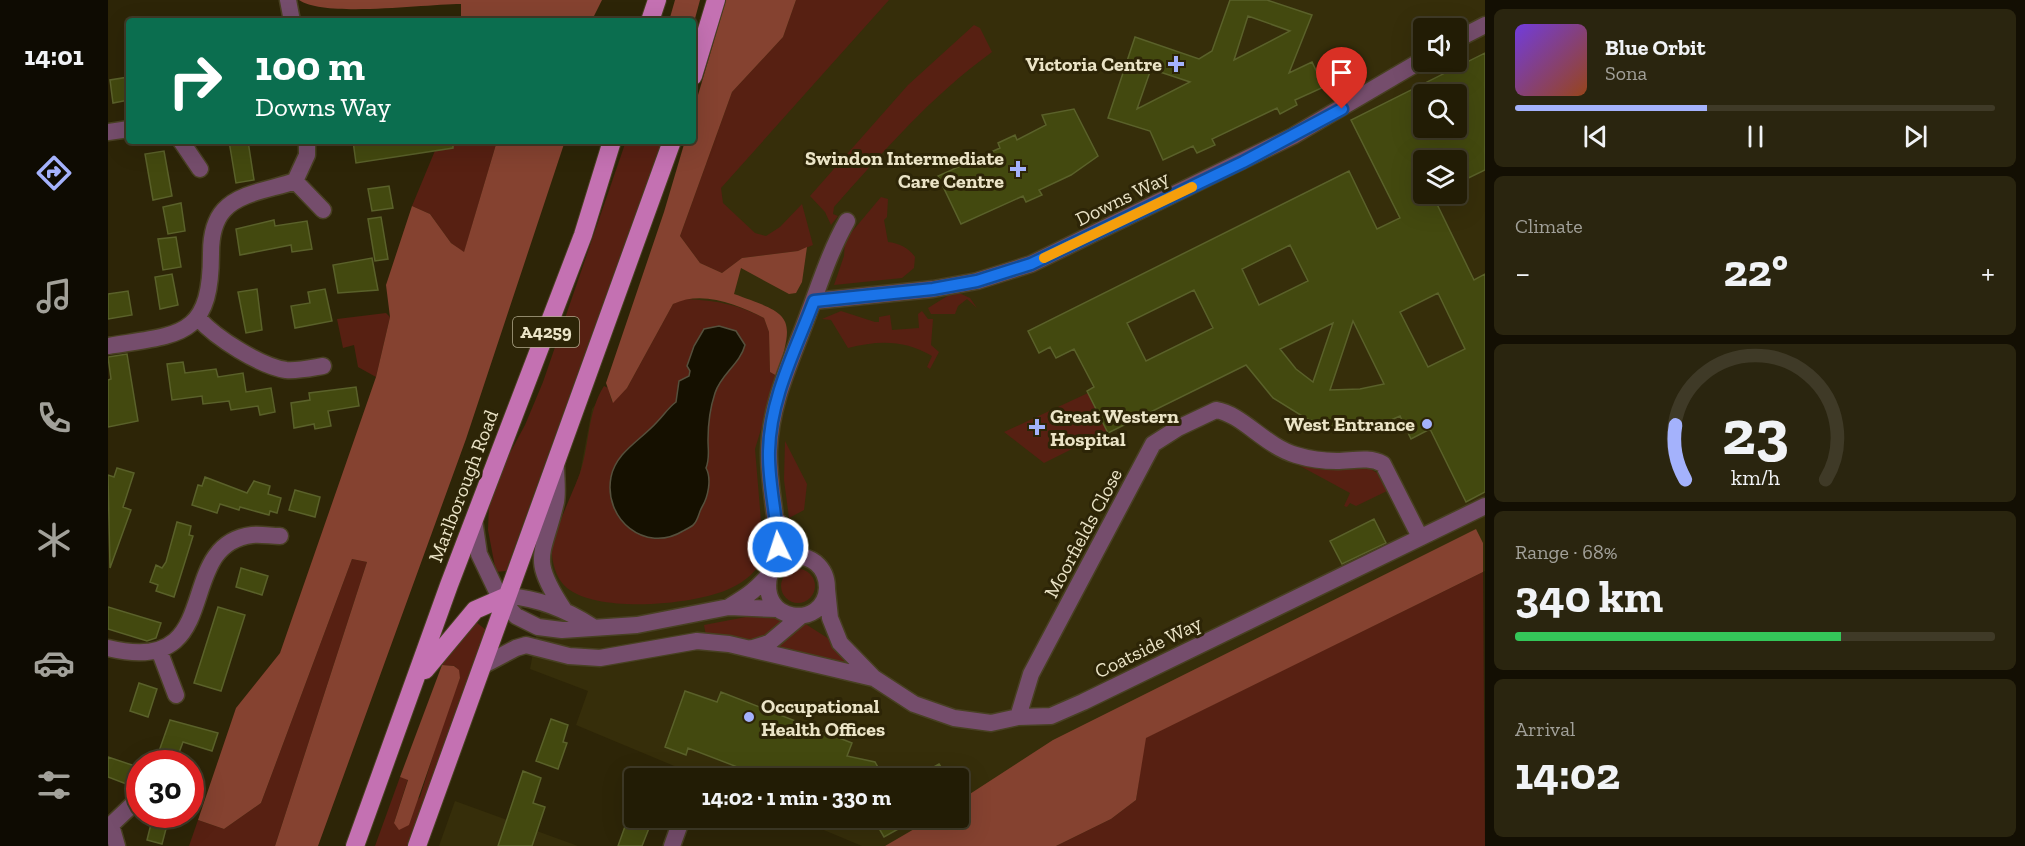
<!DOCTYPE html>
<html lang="en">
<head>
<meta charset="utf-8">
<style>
	body { margin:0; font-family:"Zilla Slab",serif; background:#2a250f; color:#f1f3f6; height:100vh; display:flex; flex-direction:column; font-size:22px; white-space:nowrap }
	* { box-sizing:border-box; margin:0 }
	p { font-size:20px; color:#a2a19a }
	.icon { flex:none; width:33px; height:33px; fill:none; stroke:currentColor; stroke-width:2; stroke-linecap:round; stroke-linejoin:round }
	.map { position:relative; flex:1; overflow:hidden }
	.sheet { display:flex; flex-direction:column; gap:9px; padding:9px; background:#130f03; width:540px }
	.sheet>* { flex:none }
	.guide { position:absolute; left:18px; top:18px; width:570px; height:126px; border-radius:6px; box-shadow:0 6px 24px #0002,0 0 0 2px #3f3a27; background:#0b6e4f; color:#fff; overflow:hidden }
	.fabs { position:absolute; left:1305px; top:18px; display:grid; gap:12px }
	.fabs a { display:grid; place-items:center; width:54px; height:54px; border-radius:6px; background:#221c05; box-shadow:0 6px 24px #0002,0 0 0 2px #3f3a27; font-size:30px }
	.speed { position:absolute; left:18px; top:750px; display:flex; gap:12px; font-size:30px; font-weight:700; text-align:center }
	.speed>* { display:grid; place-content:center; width:78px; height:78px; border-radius:50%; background:#221c05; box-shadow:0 6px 24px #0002,0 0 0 2px #3f3a27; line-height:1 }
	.speed .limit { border:9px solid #d22; background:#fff; color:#111 }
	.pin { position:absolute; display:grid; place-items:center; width:51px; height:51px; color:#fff; margin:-62px -26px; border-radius:50% 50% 50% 0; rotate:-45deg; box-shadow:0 0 6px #0007 }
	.pin .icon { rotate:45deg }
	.me { position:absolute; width:66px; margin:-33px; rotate:356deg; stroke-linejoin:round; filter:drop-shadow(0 0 4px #0008) }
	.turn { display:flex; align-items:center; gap:21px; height:126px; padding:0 30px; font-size:27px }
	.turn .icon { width:78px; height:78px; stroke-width:2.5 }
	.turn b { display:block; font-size:42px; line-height:51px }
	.big { font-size:45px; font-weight:800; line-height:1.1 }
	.sheet .tile { flex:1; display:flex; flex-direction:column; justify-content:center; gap:9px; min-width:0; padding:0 21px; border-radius:9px; background:#2a250f }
	.sheet .dial { align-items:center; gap:0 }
	.dial svg { height:156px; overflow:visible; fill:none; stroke:#3f3a27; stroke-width:7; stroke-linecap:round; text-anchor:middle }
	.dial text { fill:#f1f3f6; stroke:none }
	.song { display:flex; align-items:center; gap:18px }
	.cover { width:72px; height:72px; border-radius:9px; background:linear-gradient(135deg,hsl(260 70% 55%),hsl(20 70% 35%)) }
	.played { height:6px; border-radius:3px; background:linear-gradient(90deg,#a4b2fc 40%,#3f3a27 40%) }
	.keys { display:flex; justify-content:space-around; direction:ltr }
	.heat { display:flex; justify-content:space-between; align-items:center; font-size:33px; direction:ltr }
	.charge { height:9px; border-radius:4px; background:linear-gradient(90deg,#34c759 68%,#3f3a27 0) }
	.trip { position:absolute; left:516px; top:768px; width:345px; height:60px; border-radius:6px; background:#221c05; box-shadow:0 6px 24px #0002,0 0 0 2px #3f3a27; font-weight:800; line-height:60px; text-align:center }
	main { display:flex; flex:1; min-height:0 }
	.dock { display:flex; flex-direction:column; width:108px; justify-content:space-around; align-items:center; background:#0e0b02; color:#a2a19a }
	.dock .icon { width:42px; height:42px }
	.dock .selected { color:#a4b2fc }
	.dock b { font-size:27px; color:#f1f3f6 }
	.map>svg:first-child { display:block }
	.built { fill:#362e0a; fill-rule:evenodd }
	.green { fill:#572012 }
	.forest { fill:#854230 }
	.water { fill:#151000; stroke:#55503c; stroke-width:1.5 }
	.building { fill:#43490f; stroke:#5a612a; stroke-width:1.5; fill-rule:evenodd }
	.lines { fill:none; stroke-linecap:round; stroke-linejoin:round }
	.minor-casing { stroke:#484022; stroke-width:19 }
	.major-casing { stroke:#484022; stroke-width:20 }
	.minor { stroke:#754d6c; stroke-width:16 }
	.major { stroke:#c471b2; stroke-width:18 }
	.route-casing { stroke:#114b97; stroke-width:15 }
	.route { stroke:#1a73e8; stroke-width:10 }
	.slow { stroke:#f59e0b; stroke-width:10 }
	.poi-dot { fill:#a4b2fc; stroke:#2d2507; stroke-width:2 }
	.labels { text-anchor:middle; stroke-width:6; stroke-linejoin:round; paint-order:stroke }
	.shield { fill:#2d2507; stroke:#b2ab8d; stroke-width:1.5 }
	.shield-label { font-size:18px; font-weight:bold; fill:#ebe4c7 }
	.poi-label { font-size:20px; font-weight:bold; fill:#ebe4c7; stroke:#2d2507; text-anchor:end }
	.street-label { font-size:20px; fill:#ebe4c7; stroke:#2d2507 }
</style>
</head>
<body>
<main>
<nav class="dock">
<b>14:01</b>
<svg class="icon selected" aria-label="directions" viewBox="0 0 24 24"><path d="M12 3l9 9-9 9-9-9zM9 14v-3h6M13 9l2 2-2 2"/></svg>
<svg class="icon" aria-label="music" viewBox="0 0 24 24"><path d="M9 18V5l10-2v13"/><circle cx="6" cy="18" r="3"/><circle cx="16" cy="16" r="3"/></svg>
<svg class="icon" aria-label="phone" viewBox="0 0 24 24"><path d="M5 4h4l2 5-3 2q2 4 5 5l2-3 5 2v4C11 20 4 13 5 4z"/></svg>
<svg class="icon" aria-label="climate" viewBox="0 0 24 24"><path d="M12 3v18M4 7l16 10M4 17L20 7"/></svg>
<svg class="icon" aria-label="car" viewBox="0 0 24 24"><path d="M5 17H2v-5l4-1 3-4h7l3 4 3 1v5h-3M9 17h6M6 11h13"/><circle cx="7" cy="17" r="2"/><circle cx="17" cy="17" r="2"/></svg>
<svg class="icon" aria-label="filters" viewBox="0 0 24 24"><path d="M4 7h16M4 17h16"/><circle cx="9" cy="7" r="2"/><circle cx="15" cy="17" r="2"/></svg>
</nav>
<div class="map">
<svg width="1377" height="846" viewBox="0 0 1377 846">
	<rect width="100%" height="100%" fill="#2d2507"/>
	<!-- built -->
	<path class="built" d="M624,0H1377V571L817,846H754L687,818H850V778H595L468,725L480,691L422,669L445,545L472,473L484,409L500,387L585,141ZM1316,28H1348V62H1316ZM1316,94H1348V128H1316ZM1316,160H1348V194H1316Z
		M347,801L470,846H331Z"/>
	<!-- green -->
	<path class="green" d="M688,0H781L613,188L615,203L647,233L658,236L672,227L694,204L705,245L690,251L634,258L614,273L592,263L572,236L624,92L675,37Z
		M866,25L872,28L884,52C823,96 776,151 726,207L725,214L730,216L723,225L717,212L702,196L800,85Z
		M331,141H389L356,253L343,243L322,214L304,206Z
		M518,141H554L398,571L388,572L380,530L381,505L396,464L417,425L435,382Z
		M773,197L780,199L779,217L776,220L780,242C791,243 801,248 807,257L806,268L794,278L726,285L736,256L737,240Z
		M851,293L862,298L869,308L859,299L850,306L847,314H823L820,308L841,295Z
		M575,299C606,300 629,304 656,318L661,332L662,372L669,376L647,449L656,557C649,571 638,581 623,588C588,605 491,614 459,588C450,581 445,567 444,555C443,536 465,493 472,473C482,443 479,413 496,386L500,388L504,402L519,388L565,304Z
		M733,311L767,322H771V317L782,315L784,330L811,328L810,314L814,311L820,319H825L823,345L831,352L822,369L819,367L824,356C797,340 771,340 740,348L723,320L714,319Z
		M278,313L282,317L268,377L250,367L246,345L235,348L229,319Z
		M980,393L1000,431L936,463L896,432Z
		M677,441L699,484L696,510L681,518L676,480Z
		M1170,454L1261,468L1269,473L1279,491L1248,506L1242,503L1239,507L1236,506L1242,493Z
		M244,559L259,562L167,846H81L90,820L116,829L153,803Z
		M673 586a17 17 0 1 1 34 0a17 17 0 1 1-34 0Z
		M1375,572L1377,846H948L1003,819L1028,800L1037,738Z
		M643,616L666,617L676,622L648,643L598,636L596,625Z
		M368,622L378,630L299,846H267L292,777L300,779L286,823L312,797L341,705L352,678L347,666L334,665L339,654Z
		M696,623L721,639L741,663L739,665L666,646Z"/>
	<!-- forest -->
	<path class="forest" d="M191,0H494L485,18L488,21H364L353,17V4C316,4 218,18 191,0Z
		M567,0H592L585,26V21H561Z
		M618,0H688L675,37L624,92L572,236L592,263L614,273L634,258L690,251L699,247L694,282L688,293L681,294L633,268L626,294C685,315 687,316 669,376L662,372L661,332L656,318C629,304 594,290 565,304L519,388L505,403L498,383L556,212L577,141H585V112Z
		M389,141H457L358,439L210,846H167L259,562L244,559L153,803L116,829L90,820L128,708L172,653L268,377L282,317L278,285L304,206L322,214L343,243L356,252Z
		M1368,529L1375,543V572L1038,738L1028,800L1003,819L948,846H777L825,818H850L851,801L945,740Z
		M334,665L346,666L351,670L352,678L301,825L291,830L286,823L300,780L292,777Z"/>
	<!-- water -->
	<path class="water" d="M611,326L628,331L637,345C632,364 613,374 607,393C602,408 600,424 600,440C600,451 602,458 598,468C604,479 600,497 594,507C591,512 590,520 586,524C584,527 578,529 575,531C537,554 495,519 503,477C508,452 533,440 549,422C556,415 560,408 568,402L571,381L581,376L582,371L579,366L586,346L596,329Z"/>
	<!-- building -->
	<path class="building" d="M1122,0H1159L1204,15L1181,73L1204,62L1216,87L1187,100L1189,105L1172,114L1169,108L1104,139L1107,145L1089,153L1085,146L1055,160L1042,131L1000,118L1027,37L1091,59L1104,51ZM1140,16L1182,31L1126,60ZM1043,69L1082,82L1029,109Z
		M1377,53V170L1348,184V160H1316V194H1324L1366,280L1377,274V492L1358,502L1322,429L1303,439L1292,416L1274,424L1248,428L1222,426L1199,419L1165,398L1138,365L1000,433L979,391L986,387L966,349L948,358L942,347L931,353L920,331L1241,171L1269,229L1292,218L1243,120ZM1316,94H1348V128H1316ZM1182,245L1200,281L1151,305L1134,269ZM1086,290L1105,328L1038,361L1019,323ZM1330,293L1357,349L1320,367L1292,312ZM1245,321L1276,384L1252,389L1222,390ZM1225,323L1205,382L1188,369L1172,349Z
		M21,77V100L5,103L2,80Z
		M966,109L990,156L963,175L931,190L934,195L918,202L915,196L853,224L830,176L892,148L890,143L907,135L909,140L938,125L934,115Z
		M121,141H140L146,180L128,183Z
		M245,141H345V148L248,163Z
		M56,151L64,196L45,200L37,154Z
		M281,186L285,208L264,211L260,189Z
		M73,203L77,231L60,234L55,207Z
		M273,217L280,259L267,261L260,219Z
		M166,220L167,226L199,221L204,249L184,252L183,245L132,255L128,229Z
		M68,237L73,267L55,270L50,239Z
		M264,258L270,290L230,293L225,265Z
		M64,274L70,305L52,309L47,277Z
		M149,289L154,330L138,333L130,292Z
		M217,289L224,321L187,328L183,306L202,303L200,292Z
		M20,291L24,315L0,319V294Z
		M19,354L30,421L0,427V380L3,379L0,357Z
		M75,362L77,373L108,369L110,377L135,373L138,392L163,388L167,412L152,415L150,406L123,410L121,401L95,404L94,396L64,400L59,364Z
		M248,387L251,406L220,411L223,426L207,429L206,424L186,428L183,403L202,400L201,393Z
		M9,468L26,473L15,507L23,510L2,568L0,475L6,477Z
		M97,477L139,493L146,481L162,486L160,494L173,498L169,513L162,511L161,515L132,507L131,510L112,504L109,513L84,505L90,485L94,486Z
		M187,490L212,497L207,517L181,510Z
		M1266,519L1278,543L1234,564L1222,541Z
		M69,522L83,526L81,535L85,536L66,597L48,591L50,585L42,582L48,565L54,568L58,562Z
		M133,568L160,576L154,595L128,587Z
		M0,607L53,623L48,638L39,641L0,629Z
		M110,607L137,615L113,691L86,683Z
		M31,683L49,689L40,717L22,711Z
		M577,691L609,702L613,692L744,743L739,756L767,762L776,778H658L580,748L578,755L557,747Z
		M443,719L460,725L455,742L459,743L450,769L428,761Z
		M62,720L110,733L104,751L75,742L68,761L50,754Z
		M0,757L27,766L21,785L0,777Z
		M831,764L840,778H806Z
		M415,771L433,778L425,803L437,807L424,846H390Z
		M520,818H545L534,846H510Z
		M765,818H810L776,837Z
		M44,820L59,825L54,844L39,840Z"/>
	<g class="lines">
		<!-- minor casing -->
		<g class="minor-casing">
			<path id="minor" d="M180,0L184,21
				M1348,40L1377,25
				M0,132L21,129
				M73,141L92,169
				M187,181L215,210
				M706,301L825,289L869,281L923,264L1185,136L1316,59
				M91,319C108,338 152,366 178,370C190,371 203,368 215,366
				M0,346C73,334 103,338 103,253C103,239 106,221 116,210C132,192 166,189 187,181L199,155V141
				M448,465C448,477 450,491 448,502C435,557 421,557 456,610
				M366,520L371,554L392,598L408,616L430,627L454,630L529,625L621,607L669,609
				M670,521L695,557
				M668,566C673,527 660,490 661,451C662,403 684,359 700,315C712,283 722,251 739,221
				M719,589L722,618L732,643L766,678L806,704L846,718L883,723L910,717L943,716L975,702L1377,506
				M399,596C430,598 459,610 485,627
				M621,607C630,601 640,596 648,588C665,573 681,543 708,563C715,569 719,578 719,588C717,630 648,624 662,573
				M0,648C121,678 63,545 144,535C153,534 163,536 172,536
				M642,649L661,643L693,616
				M51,650L68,695
				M374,666L408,648L418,645L461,656L492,658L589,641L621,644L765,678
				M910,717L923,674L1045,444L1070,428L1108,410C1134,414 1157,446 1188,455C1201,459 1215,461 1229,461C1244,461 1261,456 1275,464L1312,537
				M9,846L3,825L24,805
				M564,846L574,818"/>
		</g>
		<!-- major casing -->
		<g class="major-casing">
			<path id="major" d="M542,21L549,0
				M585,76L608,0
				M317,670L367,610L399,596
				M247,846L341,585L475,235L504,141
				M309,846L564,141"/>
		</g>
		<!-- minor -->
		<use href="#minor" class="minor"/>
		<!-- major -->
		<use href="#major" class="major"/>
	</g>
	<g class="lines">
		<!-- route casing -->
		<g class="route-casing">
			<path id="route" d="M670,547C669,515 660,483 661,451C662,398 688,349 706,301L825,289L869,281L923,264L1135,162L1234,109"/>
		</g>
		<!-- route -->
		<use href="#route" class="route"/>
		<!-- slow -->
		<path class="slow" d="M936,258L1084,187"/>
	</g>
	<!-- markers -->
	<g class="poi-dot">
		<path d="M1065 55h6v6h6v6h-6v6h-6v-6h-6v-6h6z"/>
		<path d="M907 160h6v6h6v6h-6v6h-6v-6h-6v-6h6z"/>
		<circle cx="1319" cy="424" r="6"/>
		<path d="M926 418h6v6h6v6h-6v6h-6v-6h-6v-6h6z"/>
		<circle cx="641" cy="717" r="6"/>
	</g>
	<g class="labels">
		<!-- shield labels -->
		<rect class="shield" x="405" y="317" width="66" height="30" rx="4.5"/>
		<g class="shield-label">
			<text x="438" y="338">A4259</text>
		</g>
		<!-- poi labels -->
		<g class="poi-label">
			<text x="1054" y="71">Victoria Centre</text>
			<text x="896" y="165">Swindon Intermediate<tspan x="896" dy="23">Care Centre</tspan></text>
			<text x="942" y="423" text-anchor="start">Great Western<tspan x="942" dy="23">Hospital</tspan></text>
			<text x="1307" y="431">West Entrance</text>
			<text x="653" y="713" text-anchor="start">Occupational<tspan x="653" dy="23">Health Offices</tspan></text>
		</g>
		<!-- street labels -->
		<g class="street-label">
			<text transform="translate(1014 198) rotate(-26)" y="7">Downs Way</text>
			<text transform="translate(355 486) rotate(-69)" y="7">Marlborough Road</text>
			<text transform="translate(975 533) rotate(-62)" y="7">Moorfields Close</text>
			<text transform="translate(1040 647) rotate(-26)" y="7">Coatside Way</text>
		</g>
	</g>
</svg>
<div class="fabs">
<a><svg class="icon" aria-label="sound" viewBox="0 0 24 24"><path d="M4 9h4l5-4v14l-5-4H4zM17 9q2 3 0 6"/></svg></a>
<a><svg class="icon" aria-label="search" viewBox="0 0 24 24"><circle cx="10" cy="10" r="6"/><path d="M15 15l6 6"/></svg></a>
<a><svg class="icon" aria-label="layers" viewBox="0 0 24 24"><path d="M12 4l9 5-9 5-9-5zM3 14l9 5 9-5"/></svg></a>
</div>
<div class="speed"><div class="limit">30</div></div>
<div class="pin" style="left:1234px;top:109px;background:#d93025"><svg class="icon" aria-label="arrive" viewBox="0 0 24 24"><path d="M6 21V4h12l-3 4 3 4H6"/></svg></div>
<svg class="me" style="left:670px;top:547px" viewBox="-20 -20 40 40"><circle r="17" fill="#1a73e8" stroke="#fff" stroke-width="3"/><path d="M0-11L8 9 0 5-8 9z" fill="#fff"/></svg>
<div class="trip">14:02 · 1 min · 330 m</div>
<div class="guide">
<div class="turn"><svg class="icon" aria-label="right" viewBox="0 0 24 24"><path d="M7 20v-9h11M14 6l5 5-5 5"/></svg><div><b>100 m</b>Downs Way</div></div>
</div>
</div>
<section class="sheet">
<div class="tile">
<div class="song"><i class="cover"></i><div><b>Blue Orbit</b><p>Sona</p></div></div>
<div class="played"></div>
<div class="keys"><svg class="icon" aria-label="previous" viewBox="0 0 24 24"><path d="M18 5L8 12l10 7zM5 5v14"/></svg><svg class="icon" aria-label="pause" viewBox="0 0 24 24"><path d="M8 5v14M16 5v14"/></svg><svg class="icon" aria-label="next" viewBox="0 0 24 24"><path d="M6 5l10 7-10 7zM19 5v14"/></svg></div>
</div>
<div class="tile"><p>Climate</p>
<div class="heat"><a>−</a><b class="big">22°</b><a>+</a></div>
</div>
<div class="tile dial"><svg viewBox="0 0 100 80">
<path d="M14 69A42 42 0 1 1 86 69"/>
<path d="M14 69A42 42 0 0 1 9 41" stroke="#a4b2fc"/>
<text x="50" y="56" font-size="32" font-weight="700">23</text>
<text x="50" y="72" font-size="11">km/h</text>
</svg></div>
<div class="tile"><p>Range · 68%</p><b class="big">340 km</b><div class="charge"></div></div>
<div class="tile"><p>Arrival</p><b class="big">14:02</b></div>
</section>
</main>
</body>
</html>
